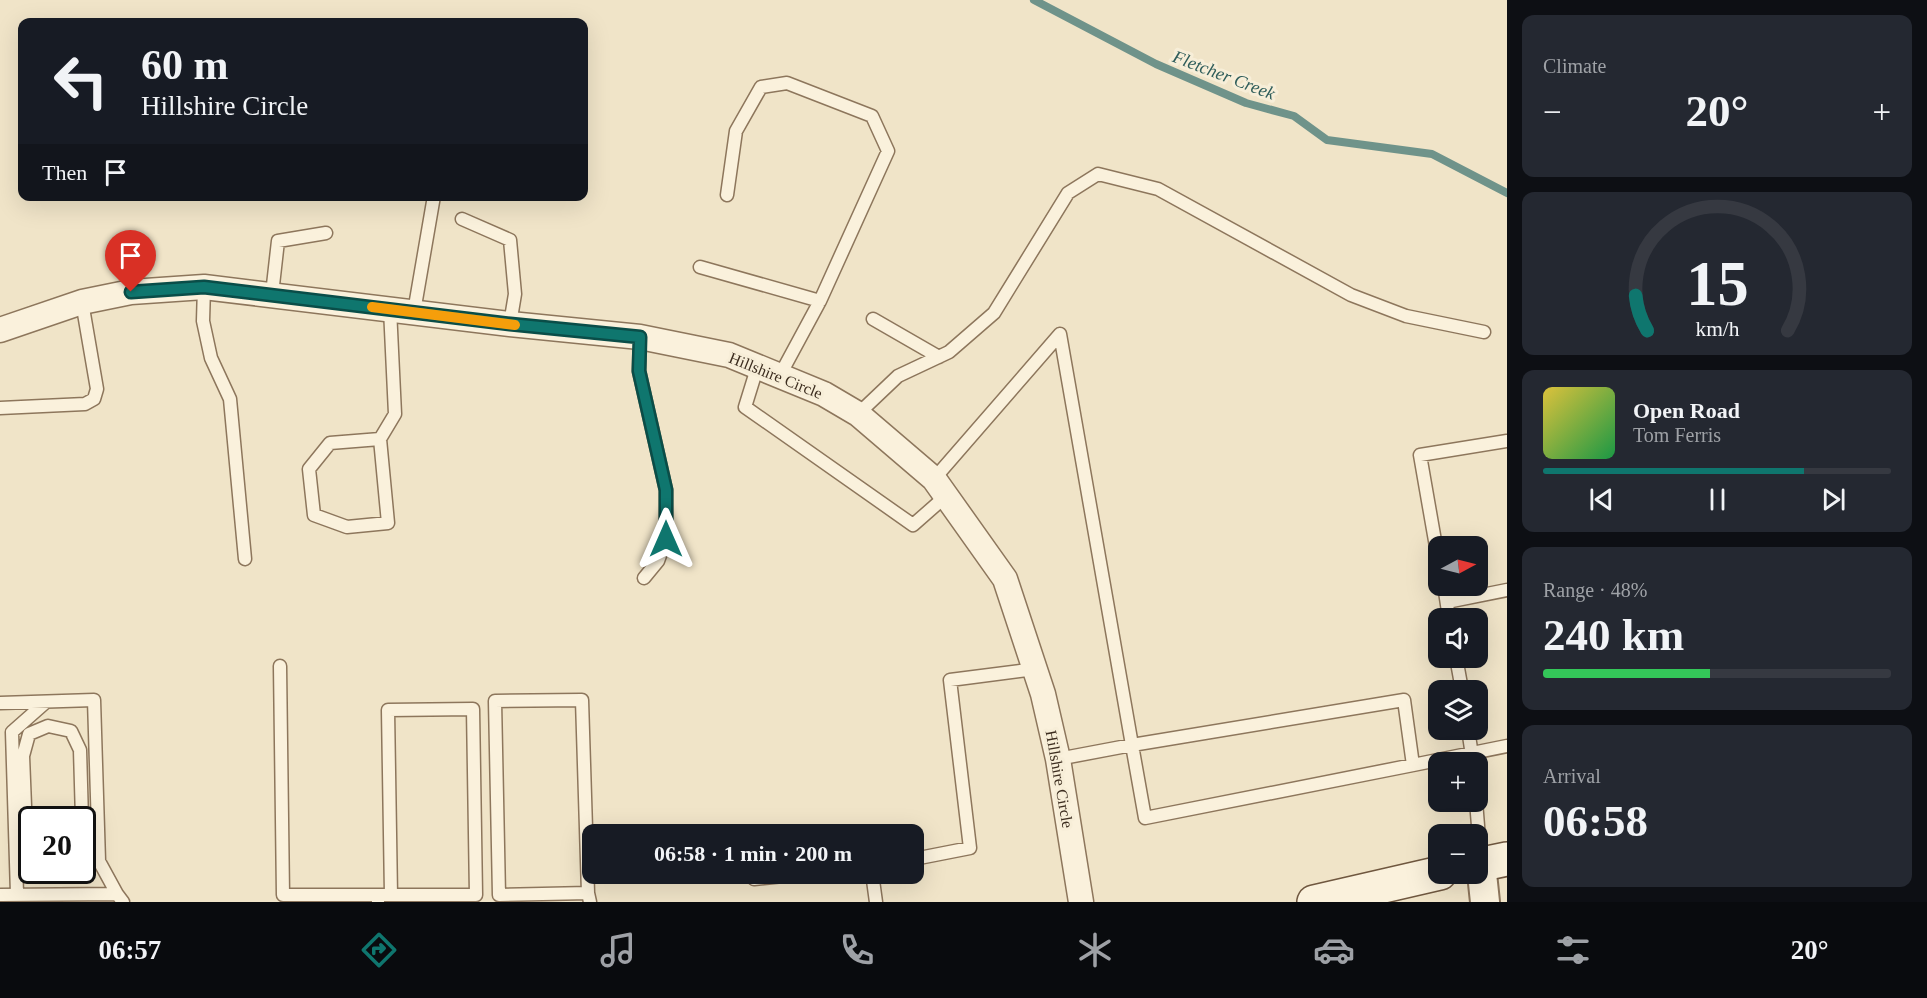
<!DOCTYPE html>
<html lang="en">
<head>
<meta charset="utf-8">
<style>
	body { margin:0; font-family:Georgia,serif; background:#242831; color:#f1f3f6; height:100vh; display:flex; flex-direction:column; font-size:22px; white-space:nowrap }
	* { box-sizing:border-box; margin:0 }
	p { font-size:20px; color:#9ea1a6 }
	.icon { flex:none; width:33px; height:33px; fill:none; stroke:currentColor; stroke-width:2; stroke-linecap:round; stroke-linejoin:round }
	.map { position:relative; flex:1; overflow:hidden }
	.sheet { display:flex; flex-direction:column; gap:15px; padding:15px; background:#0d0f14; width:420px }
	.sheet>* { flex:none }
	.guide { position:absolute; left:18px; top:18px; width:570px; height:183px; border-radius:12px; box-shadow:0 6px 24px #0002; background:#171b24; color:#f1f3f6; overflow:hidden }
	.needle { width:39px; rotate:83deg }
	.buttons { position:absolute; left:1428px; top:536px; display:grid; gap:12px }
	.buttons a { display:grid; place-items:center; width:60px; height:60px; border-radius:12px; background:#171b24; box-shadow:0 6px 24px #0002; font-size:30px }
	.speed { position:absolute; left:18px; top:806px; display:flex; gap:12px; font-size:30px; font-weight:700; text-align:center }
	.speed>* { display:grid; place-content:center; width:78px; height:78px; border-radius:50%; background:#171b24; box-shadow:0 6px 24px #0002; line-height:1 }
	.speed .limit { border:3px solid #111; border-radius:9px; background:#fff; color:#111 }
	.pin { position:absolute; display:grid; place-items:center; width:51px; height:51px; color:#fff; margin:-62px -26px; border-radius:50% 50% 50% 0; rotate:-45deg; box-shadow:0 0 6px #0007 }
	.pin .icon { rotate:45deg }
	.me { position:absolute; width:66px; margin:-33px; rotate:0deg; stroke-linejoin:round; filter:drop-shadow(0 0 4px #0008) }
	.turn { display:flex; align-items:center; gap:21px; height:126px; padding:0 24px; font-size:27px }
	.turn .icon { width:78px; height:78px; stroke-width:2.5 }
	.turn b { display:block; font-size:42px; line-height:51px }
	.then { display:flex; align-items:center; height:57px; padding:0 24px; background:#0003; gap:12px; font-size:22px }
	.big { font-size:45px; font-weight:600; line-height:1.1 }
	.sheet .card { flex:1; display:flex; flex-direction:column; justify-content:center; gap:9px; min-width:0; padding:0 21px; border-radius:12px; background:#242831 }
	.sheet .dial { align-items:center; gap:0 }
	.dial svg { height:156px; overflow:visible; fill:none; stroke:#363941; stroke-width:7; stroke-linecap:round; text-anchor:middle }
	.dial text { fill:#f1f3f6; stroke:none }
	.song { display:flex; align-items:center; gap:18px }
	.cover { width:72px; height:72px; border-radius:9px; background:linear-gradient(135deg,hsl(50 70% 55%),hsl(140 70% 35%)) }
	.played { height:6px; border-radius:3px; background:linear-gradient(90deg,#0f766e 75%,#363941 75%) }
	.keys { display:flex; justify-content:space-around; direction:ltr }
	.heat { display:flex; justify-content:space-between; align-items:center; font-size:33px; direction:ltr }
	.charge { height:9px; border-radius:4px; background:linear-gradient(90deg,#34c759 48%,#363941 0) }
	.trip { position:absolute; left:582px; top:824px; width:342px; height:60px; border-radius:12px; background:#171b24; box-shadow:0 6px 24px #0002; font-weight:600; line-height:60px; text-align:center }
	.tab-bar { display:flex; height:96px; justify-content:space-around; align-items:center; background:#090b0e; color:#9ea1a6 }
	.tab-bar .icon { width:42px; height:42px }
	.tab-bar .active { color:#0f766e }
	.tab-bar b { font-size:27px; color:#f1f3f6 }
	main { display:flex; flex:1; min-height:0 }
	.map>svg:first-child { display:block }
	.lines { fill:none; stroke-linecap:round; stroke-linejoin:round }
	.stream { stroke:#6f938a; stroke-width:8 }
	.service-casing { stroke:#8d765c; stroke-width:15 }
	.minor-casing { stroke:#8d765c; stroke-width:27 }
	.tertiary-casing { stroke:#8d765c; stroke-width:32 }
	.secondary-casing { stroke:#6f573f; stroke-width:36 }
	.service { stroke:#faf1dc; stroke-width:12 }
	.minor { stroke:#faf1dc; stroke-width:24 }
	.tertiary { stroke:#faf1dc; stroke-width:28 }
	.secondary { stroke:#faf1dc; stroke-width:33 }
	.route-casing { stroke:#0a4d48; stroke-width:15 }
	.route { stroke:#0f766e; stroke-width:10 }
	.slow { stroke:#f59e0b; stroke-width:10 }
	.labels { text-anchor:middle; stroke-width:6; stroke-linejoin:round; paint-order:stroke }
	.street-label { font-size:16px; fill:#3d2e20; stroke:#f7eed8 }
	.water-label { font-size:18px; font-style:italic; fill:#2f5d5a; stroke:#f7eed8 }
</style>
</head>
<body>
<main>
<div class="map">
<svg width="1507" height="902" viewBox="0 0 1507 902">
	<rect width="100%" height="100%" fill="#f0e4c8"/>
	<g class="lines">
		<!-- stream -->
		<path class="stream" d="M1034,0L1156,64L1246,103L1294,116L1327,140L1432,154L1507,193"/>
		<!-- service casing -->
		<g class="service-casing">
			<path id="service" d="M727,195L736,131L761,87L787,83L872,116L888,151L820,301L779,377
				M462,219L510,240L515,294L510,324
				M700,267L820,301
				M204,287L203,321L211,358L230,399L245,559
				M272,294L278,241L326,233
				M414,312L434,196
				M873,319L939,357
				M640,337L639,371L666,490V539L658,561L644,578
				M758,365L745,407L913,525L946,496
				M0,408L85,404L94,399L97,389L82,302
				M858,414L898,376L949,352L994,313L1068,193L1098,174L1158,189L1351,295L1406,316L1484,332
				M380,439L388,523L347,527L314,515L309,469L330,443L380,439L395,414L390,309
				M934,479L1060,334L1132,745L1058,759
				M1438,558L1420,455L1507,441
				M1444,585L1449,618
				M1447,602L1507,590
				M1456,657L1462,690
				M280,666L283,895H378
				M1404,700L1413,765L1145,818L1132,745Z
				M0,703L94,700L99,861L117,894
				M1468,729L1473,762
				M1413,765L1507,746
				M1476,801L1481,863
				M82,840L99,861
				M914,859L970,848L950,680L1035,669
				M17,867L26,831L23,756L29,734L48,726L71,731L80,750L82,819
				M872,873L876,902
				M754,879L813,873
				M588,893L499,895L495,701L582,700L588,893L590,902
				M17,894L12,732L46,702
				M0,895L117,894L123,902
				M378,902V895H476L473,709L388,710L391,895"/>
		</g>
		<!-- minor casing -->
		<g class="minor-casing">
			<path id="minor" d="M0,330L82,302L131,292L204,287L510,324L640,337L729,355L824,394L858,414L934,479L1005,579L1043,694L1058,759L1081,902"/>
		</g>
		<!-- tertiary casing -->
		<g class="tertiary-casing">
			<path id="tertiary" d="M1481,864L1485,902"/>
		</g>
		<!-- secondary casing -->
		<g class="secondary-casing">
			<path id="secondary" d="M1478,865L1507,859
				M1314,902L1440,873"/>
		</g>
		<!-- service -->
		<use href="#service" class="service"/>
		<!-- minor -->
		<use href="#minor" class="minor"/>
		<!-- tertiary -->
		<use href="#tertiary" class="tertiary"/>
		<!-- secondary -->
		<use href="#secondary" class="secondary"/>
	</g>
	<g class="lines">
		<!-- route casing -->
		<g class="route-casing">
			<path id="route" d="M131,292L204,287L510,324L640,337L639,371L666,490V539"/>
		</g>
		<!-- route -->
		<use href="#route" class="route"/>
		<!-- slow -->
		<path class="slow" d="M372,307L515,325"/>
	</g>
	<g class="labels">
		<!-- street labels -->
		<g class="street-label">
			<text transform="translate(776 375) rotate(22)" y="6">Hillshire Circle</text>
			<text transform="translate(1060 779) rotate(80)" y="6">Hillshire Circle</text>
		</g>
		<!-- water labels -->
		<g class="water-label">
			<text transform="translate(1224 75) rotate(21)" y="6">Fletcher Creek</text>
		</g>
	</g>
</svg>
<div class="buttons">
<a><svg class="needle" viewBox="-14 -14 28 28"><path d="M0-13l5 13h-10z" fill="#e53935"/><path d="M0 13l5-13h-10z" fill="#9ea1a6"/></svg></a>
<a><svg class="icon" aria-label="sound" viewBox="0 0 24 24"><path d="M4 9h4l5-4v14l-5-4H4zM17 9q2 3 0 6"/></svg></a>
<a><svg class="icon" aria-label="layers" viewBox="0 0 24 24"><path d="M12 4l9 5-9 5-9-5zM3 14l9 5 9-5"/></svg></a>
<a>+</a>
<a>−</a>
</div>
<div class="speed"><div class="limit">20</div></div>
<div class="pin" style="left:131px;top:292px;background:#d93025"><svg class="icon" aria-label="arrive" viewBox="0 0 24 24"><path d="M6 21V4h12l-3 4 3 4H6"/></svg></div>
<svg class="me" style="left:666px;top:539px" viewBox="-20 -20 40 40"><path d="M0-17L14 15 0 8-14 15z" fill="#0f766e" stroke="#fff" stroke-width="4"/></svg>
<div class="trip">06:58 · 1 min · 200 m</div>
<div class="guide">
<div class="turn"><svg class="icon" aria-label="left" viewBox="0 0 24 24"><path d="M17 20v-9H6M10 6l-5 5 5 5"/></svg><div><b>60 m</b>Hillshire Circle</div></div>
<div class="then">Then<svg class="icon" aria-label="arrive" viewBox="0 0 24 24"><path d="M6 21V4h12l-3 4 3 4H6"/></svg></div>
</div>
</div>
<section class="sheet">
<div class="card"><p>Climate</p>
<div class="heat"><a>−</a><b class="big">20°</b><a>+</a></div>
</div>
<div class="card dial"><svg viewBox="0 0 100 80">
<path d="M14 69A42 42 0 1 1 86 69"/>
<path d="M14 69A42 42 0 0 1 8 51" stroke="#0f766e"/>
<text x="50" y="56" font-size="32" font-weight="700">15</text>
<text x="50" y="72" font-size="11">km/h</text>
</svg></div>
<div class="card">
<div class="song"><i class="cover"></i><div><b>Open Road</b><p>Tom Ferris</p></div></div>
<div class="played"></div>
<div class="keys"><svg class="icon" aria-label="previous" viewBox="0 0 24 24"><path d="M18 5L8 12l10 7zM5 5v14"/></svg><svg class="icon" aria-label="pause" viewBox="0 0 24 24"><path d="M8 5v14M16 5v14"/></svg><svg class="icon" aria-label="next" viewBox="0 0 24 24"><path d="M6 5l10 7-10 7zM19 5v14"/></svg></div>
</div>
<div class="card"><p>Range · 48%</p><b class="big">240 km</b><div class="charge"></div></div>
<div class="card"><p>Arrival</p><b class="big">06:58</b></div>
</section>
</main>
<nav class="tab-bar">
<b>06:57</b>
<svg class="icon active" aria-label="directions" viewBox="0 0 24 24"><path d="M12 3l9 9-9 9-9-9zM9 14v-3h6M13 9l2 2-2 2"/></svg>
<svg class="icon" aria-label="music" viewBox="0 0 24 24"><path d="M9 18V5l10-2v13"/><circle cx="6" cy="18" r="3"/><circle cx="16" cy="16" r="3"/></svg>
<svg class="icon" aria-label="phone" viewBox="0 0 24 24"><path d="M5 4h4l2 5-3 2q2 4 5 5l2-3 5 2v4C11 20 4 13 5 4z"/></svg>
<svg class="icon" aria-label="climate" viewBox="0 0 24 24"><path d="M12 3v18M4 7l16 10M4 17L20 7"/></svg>
<svg class="icon" aria-label="car" viewBox="0 0 24 24"><path d="M5 17H2v-5l4-1 3-4h7l3 4 3 1v5h-3M9 17h6M6 11h13"/><circle cx="7" cy="17" r="2"/><circle cx="17" cy="17" r="2"/></svg>
<svg class="icon" aria-label="filters" viewBox="0 0 24 24"><path d="M4 7h16M4 17h16"/><circle cx="9" cy="7" r="2"/><circle cx="15" cy="17" r="2"/></svg>
<b>20°</b>
</nav>
</body>
</html>
